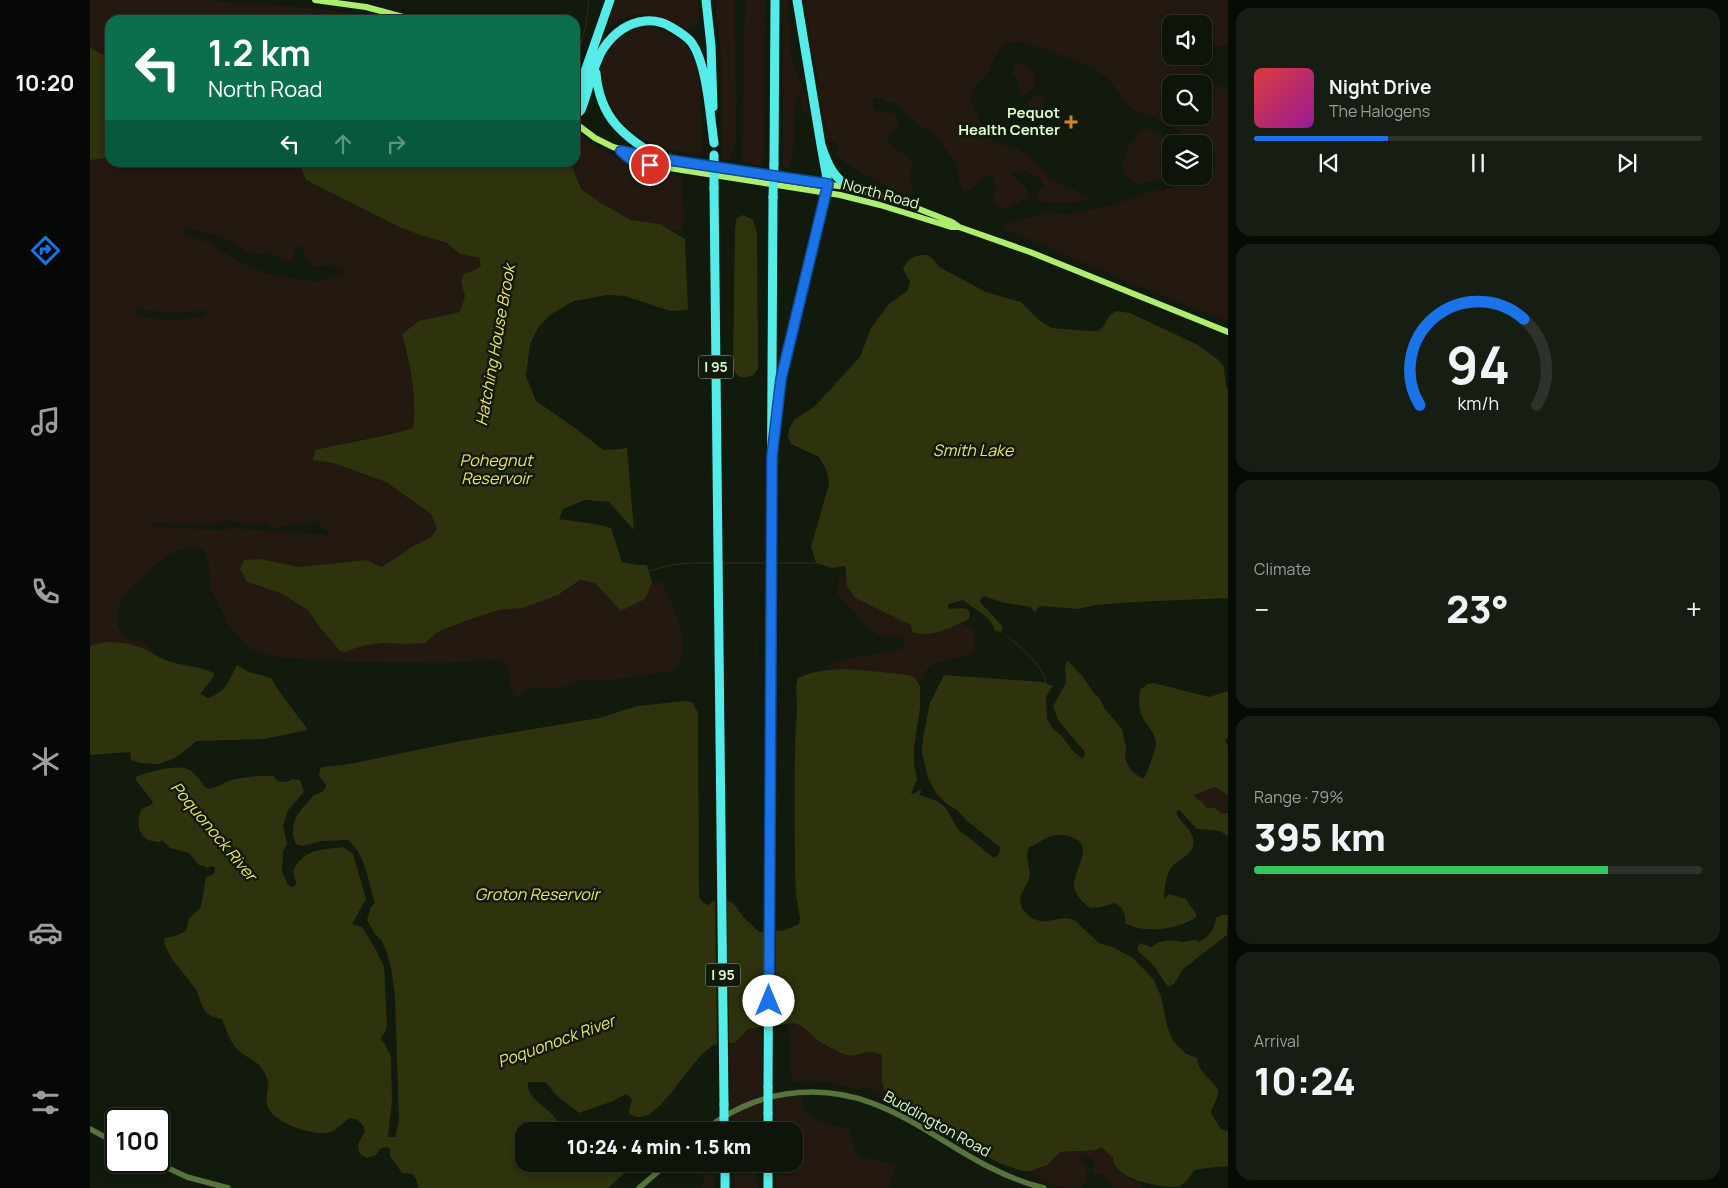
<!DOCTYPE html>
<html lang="en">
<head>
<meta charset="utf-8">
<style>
	body { margin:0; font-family:Manrope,sans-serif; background:#161d13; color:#f1f3f6; height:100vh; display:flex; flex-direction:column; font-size:19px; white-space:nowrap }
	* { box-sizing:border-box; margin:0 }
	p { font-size:16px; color:#9a9e9c }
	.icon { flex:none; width:28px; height:28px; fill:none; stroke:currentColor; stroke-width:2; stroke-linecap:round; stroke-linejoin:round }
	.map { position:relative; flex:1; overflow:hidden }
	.side { display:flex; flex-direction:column; gap:8px; padding:8px; background:#070b06; width:500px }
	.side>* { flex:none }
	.top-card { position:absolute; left:15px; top:15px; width:475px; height:152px; border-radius:15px; box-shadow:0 2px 8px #0003,0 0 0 1px #2d332b; background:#0b6e4f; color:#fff; overflow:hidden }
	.controls { position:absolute; left:1072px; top:15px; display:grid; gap:10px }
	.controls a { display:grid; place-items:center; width:50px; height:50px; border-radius:10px; background:#0d140a; box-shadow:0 2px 8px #0003,0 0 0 1px #2d332b; font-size:25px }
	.speed { position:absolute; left:15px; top:1108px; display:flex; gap:10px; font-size:25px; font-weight:700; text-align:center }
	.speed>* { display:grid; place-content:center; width:65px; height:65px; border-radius:50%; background:#0d140a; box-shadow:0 2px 8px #0003,0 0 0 1px #2d332b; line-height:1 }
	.speed .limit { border:2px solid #111; border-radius:8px; background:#fff; color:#111 }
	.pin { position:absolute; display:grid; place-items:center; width:42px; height:42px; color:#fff; margin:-21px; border:2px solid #fff; border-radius:50%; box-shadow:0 1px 5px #0007 }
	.me { position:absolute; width:55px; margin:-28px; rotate:0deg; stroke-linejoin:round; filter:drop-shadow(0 0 4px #0008) }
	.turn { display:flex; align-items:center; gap:18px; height:105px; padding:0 20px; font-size:22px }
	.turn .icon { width:65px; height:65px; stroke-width:2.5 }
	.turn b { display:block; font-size:35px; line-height:42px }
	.lanes { display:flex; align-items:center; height:48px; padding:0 20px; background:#0003; justify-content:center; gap:25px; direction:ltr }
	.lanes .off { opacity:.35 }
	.big { font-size:38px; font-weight:800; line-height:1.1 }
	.side .tile { flex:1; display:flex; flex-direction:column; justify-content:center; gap:8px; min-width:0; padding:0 18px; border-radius:15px; background:#161d13 }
	.side .dial { align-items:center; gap:0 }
	.dial svg { height:130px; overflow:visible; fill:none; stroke:#2d332b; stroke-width:7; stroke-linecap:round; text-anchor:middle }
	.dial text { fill:#f1f3f6; stroke:none }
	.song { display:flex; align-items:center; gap:15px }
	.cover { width:60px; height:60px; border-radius:8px; background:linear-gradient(135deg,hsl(0 70% 55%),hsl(300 70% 35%)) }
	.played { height:5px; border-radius:2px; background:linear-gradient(90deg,#1a73e8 30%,#2d332b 30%) }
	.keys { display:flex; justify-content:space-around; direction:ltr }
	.heat { display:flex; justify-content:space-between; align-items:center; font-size:28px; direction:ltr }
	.charge { height:8px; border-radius:4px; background:linear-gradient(90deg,#34c759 79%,#2d332b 0) }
	.trip { position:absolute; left:425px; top:1122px; width:288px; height:50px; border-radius:15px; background:#0d140a; box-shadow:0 2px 8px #0003,0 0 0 1px #2d332b; font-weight:800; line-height:50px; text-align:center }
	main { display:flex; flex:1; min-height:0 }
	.tabs { display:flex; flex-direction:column; width:90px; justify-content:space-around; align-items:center; background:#050804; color:#9a9e9c }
	.tabs .icon { width:35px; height:35px }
	.tabs .active { color:#1a73e8 }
	.tabs b { font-size:22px; color:#f1f3f6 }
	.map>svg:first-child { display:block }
	.green { fill:#231911; fill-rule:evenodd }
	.water { fill:#2e320d }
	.pier { fill:#111a0d }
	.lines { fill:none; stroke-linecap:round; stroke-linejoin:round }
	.stream { stroke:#2e320d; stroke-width:1 }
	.tertiary { stroke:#58743d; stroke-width:5.5 }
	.secondary { stroke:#aeee6e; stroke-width:6 }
	.motorway { stroke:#55ebe9; stroke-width:9 }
	.motorway-bridge { stroke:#55ebe9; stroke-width:9 }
	.route-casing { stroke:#114b97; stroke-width:12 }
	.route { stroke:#1a73e8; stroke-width:9 }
	.poi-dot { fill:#d7861a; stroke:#111a0d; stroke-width:2 }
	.labels { text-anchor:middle; stroke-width:5; stroke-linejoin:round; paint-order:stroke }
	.shield { fill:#111a0d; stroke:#a0b693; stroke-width:1 }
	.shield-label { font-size:14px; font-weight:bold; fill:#def9cc }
	.poi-label { font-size:15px; font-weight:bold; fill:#def9cc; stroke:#111a0d; text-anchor:end }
	.street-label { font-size:15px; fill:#def9cc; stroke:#111a0d }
	.water-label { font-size:16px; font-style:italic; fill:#ede466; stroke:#111a0d }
</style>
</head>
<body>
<main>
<nav class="tabs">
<b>10:20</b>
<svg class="icon active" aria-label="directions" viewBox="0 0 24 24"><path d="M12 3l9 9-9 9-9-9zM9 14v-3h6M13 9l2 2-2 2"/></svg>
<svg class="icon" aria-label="music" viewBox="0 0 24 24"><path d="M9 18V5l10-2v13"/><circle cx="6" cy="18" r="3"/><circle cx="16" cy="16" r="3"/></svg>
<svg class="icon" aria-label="phone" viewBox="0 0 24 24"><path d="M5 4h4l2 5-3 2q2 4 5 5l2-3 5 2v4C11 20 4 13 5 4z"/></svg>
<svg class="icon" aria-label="climate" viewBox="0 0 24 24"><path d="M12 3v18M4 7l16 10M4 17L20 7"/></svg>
<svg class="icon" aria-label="car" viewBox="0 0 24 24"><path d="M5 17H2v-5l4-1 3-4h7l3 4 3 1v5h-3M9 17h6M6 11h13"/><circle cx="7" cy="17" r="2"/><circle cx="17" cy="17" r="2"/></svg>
<svg class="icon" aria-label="filters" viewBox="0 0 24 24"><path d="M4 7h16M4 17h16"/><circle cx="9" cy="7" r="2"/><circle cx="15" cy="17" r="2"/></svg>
</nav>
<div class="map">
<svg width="1138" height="1188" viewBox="0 0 1138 1188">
	<rect width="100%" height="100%" fill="#111a0d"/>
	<!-- green -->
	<path class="green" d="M0,0H124V1C182,5 238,7 295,20H20V59L0,47Z
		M527,0H608C615,56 577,13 550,14C538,14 527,22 517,28Z
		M625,0H645L646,140L639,160L632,159L631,56Z
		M655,0H675L674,157L672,163L668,166L654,163L652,156Z
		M693,0H698C699,19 699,40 702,59C706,78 719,90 717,111L714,113L709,94C701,110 707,147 700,168L693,167Z
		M714,0H1138V44L1132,47L1121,45L1114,33V24H1112L1110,20H1105L1104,24H1081V56H1105C1113,75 1117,83 1138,89V321L1052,288L916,230L913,227L916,224L959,212L979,214L1023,205L1054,193L1102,184L1123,169L1126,158L1122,149L1062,117L1044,110L1036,104L1019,79L1007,71L975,56L933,42L917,43L909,49L898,72L882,91L880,97L888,118L904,143L925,147L943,158L959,178L1003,199C983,205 968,202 947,202V194L954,186L950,178L934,170L920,174L936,187L940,198L933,200L915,210L901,200L906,187L902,177L897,175C888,182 885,191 873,190L869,182V173L863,159L848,139L842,133L825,122L804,101L801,103H795L792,98H783V108C788,113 793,113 799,111L805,114L809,121L804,132L798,135L797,142L819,158L823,167C819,177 818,182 824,191L823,194H816C790,183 767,173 745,154L748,149L744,141L738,143ZM1081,84H1114V116H1081Z
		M565,28C578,32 592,40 600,51C613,69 611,130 612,154C589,153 554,144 537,128C507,103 497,45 542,30C549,28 558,28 565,28Z
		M931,63C942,64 950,80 941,90C939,93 933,94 930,96L927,77H923L922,72L924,66Z
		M949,95L957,99L949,116L936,113L938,109L937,105L939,100Z
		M1053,127L1092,144H1081V176H1093L1048,184C1045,181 1040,180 1038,177C1024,163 1043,138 1053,127Z
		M485,130C504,145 519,156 542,163C558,169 577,168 591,177C593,185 591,191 592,198C593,214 597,213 591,230H582L570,224L541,220L511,203L491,189L481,163L485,162Z
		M20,158V162L209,163L216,181L307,226L330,235L357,243L370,254L389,258L391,265L371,282L375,296L370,312L348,317L312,334C320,364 326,397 323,428C291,437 257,441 225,450L223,459L243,463L296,482L341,514L347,528L341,537L325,545L292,567L277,560L210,567L170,559L157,582L190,593L218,610L231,629L250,651L255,652L272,646L292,643L317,644L335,643L348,632L375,621L409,610L433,608L468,595L490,580L505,583L554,599L562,583L571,581C582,606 607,645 584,671L522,680L488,681L471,688L458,689L438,687L430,697L424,695L420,686L417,663L408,660L352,663L265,662L184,657L161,650L140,627L121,590L118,558L114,550C102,546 88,549 77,556C71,559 34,593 32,598C29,604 26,618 27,625C28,629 33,634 36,638L51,641L64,651L60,656L0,651V160ZM102,229C111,231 121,233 129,236C147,242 157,260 176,252L189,257L191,260L202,262L206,247L212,245L216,260L222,267L241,265L255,272L229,282L178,274L156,265L114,241L94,234V230ZM45,309L84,313L117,310L115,316C91,321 65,322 43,313ZM136,520L164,525L174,522L183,529L196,525H208L232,520L228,526L240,532L237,535L144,528L132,530L71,527L63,526L61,523L122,525Z
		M753,576L757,580V586L765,598L821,625V630L852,631L871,623L885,631L884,644L888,646L883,654L843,664L836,670L834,679L828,682L825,678L751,669L739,670L735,667L751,660L811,649L815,642L812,637L789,635L780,630L747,594L749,578Z
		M1125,787L1138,795V813H1131L1125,808H1117L1103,795Z
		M704,1023L711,1025L762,1056C773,1051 781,1049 792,1055V1082L794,1089L808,1098L831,1116L826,1117L794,1096L783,1092L781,1088L775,1087L767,1089L737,1082L712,1081L703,1083C697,1064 703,1044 697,1025Z
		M664,1028H670L672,1033L673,1114L670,1131H640L639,1053L640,1043H645L658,1029Z
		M720,1095L713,1098C713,1103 713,1110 717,1114C727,1123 747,1126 760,1130L768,1157L806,1164L799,1188H686V1164H704V1131H685V1099Z
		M1010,1147L1023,1156C1025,1170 1038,1179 1051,1183V1188H1023C1020,1181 1017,1177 1010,1173L1005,1175L1002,1169L1005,1165L1002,1158L992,1157L990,1161C1000,1168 999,1179 991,1188C980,1186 967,1188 957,1183C951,1181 945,1175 940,1171L957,1165L969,1152Z
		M607,1164H624V1188H610L615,1182Z
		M644,1164H666L667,1188H644Z"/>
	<!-- water -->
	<path class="water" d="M0,47L20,59V158L0,160Z
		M209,163H481L491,189L511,203L541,220L570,224L595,239L598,310L580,311L535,296L517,295L484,301L460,315L448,328L440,344L436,376L446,401L488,430L513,450L532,449L537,447L544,530L519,502L495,500L473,509L469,519L505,524L521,528L532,562L547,565H557L562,583L555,599L531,611L505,583L490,580L468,595L433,608L409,610L375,621L348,632L335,643L317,644L292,643L272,646L255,652L250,651L231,629L218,610L190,593L157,582L150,569L154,560L170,559L210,567L277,560L292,567L325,545L341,537L347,528L341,514L296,482L243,463L223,460L225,450C257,442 291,438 323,428C327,397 320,363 312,334L329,321L370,312L375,296L371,282L374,274L385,270L391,265L389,258L370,254L357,243L330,235L307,226L216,180Z
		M653,215L663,220L667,233L668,368L664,375C650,380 645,378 643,363L645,227L647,218Z
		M831,255H837L844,260L849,267L896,292L931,302L950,321L962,328L1000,331H1008L1013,327L1020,315L1026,311L1040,313L1108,345L1127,359L1134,367L1136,387L1138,388V598L1045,602L1006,605L988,609L952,606L949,607L945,612L940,607L911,602L894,596L892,597L890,602L912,626L913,629L910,632L904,630C903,617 883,609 873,600L859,604L858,606L860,609L872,608L878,609L880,614L879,619C862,627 841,639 822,632L821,625L765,598L757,586L755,566L741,568L726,563L721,547L739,484L737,471L729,457L701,444L698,437L699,429L704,420L725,406L770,357L781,328L799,304L817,291L820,282L813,269C817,260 821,257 831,255Z
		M15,642C29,642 41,643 54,649C63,653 69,658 78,661C93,666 110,666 124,673L123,678L110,694L118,698C137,691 138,682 147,665L159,672L181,678L189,691L218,730L174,739L107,741L85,758L69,764L50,763L41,760L40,752L0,755V646Z
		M977,660L993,677L1005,695L1009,697L1015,709L1032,729L1036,748L1035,758L1039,767L1044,773L1051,778H1054L1056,774C1059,767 1066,749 1066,743C1065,732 1057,726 1053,718C1048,709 1049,699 1050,690L1057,684L1064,683L1119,697L1138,691V737L1135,741L1138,746V795L1125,787L1104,795L1108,800H1110L1117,808H1125L1131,813H1138V836L1130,831L1107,829L1089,810L1086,812C1089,822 1100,827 1103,838C1107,855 1089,858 1081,868C1076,875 1074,891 1074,899L1079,894L1096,899L1106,914V917C1089,930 1053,934 1035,923C1036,913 1033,908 1025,903L1011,907L1000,908C993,903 985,895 984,886C983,869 1008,844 979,836C973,834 962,835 956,838C950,841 946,845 939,847C934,860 942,868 939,878C938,885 931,891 930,899C930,913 945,923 957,921C967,920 975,916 984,920L1009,943L1023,947L1043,958L1064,980L1071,997L1078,1029L1083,1041L1096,1054L1107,1058C1108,1061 1108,1064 1109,1066C1112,1075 1127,1083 1128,1091C1129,1099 1121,1106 1121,1114L1131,1129L1138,1131V1166L1117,1168L1104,1170C1100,1177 1095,1184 1088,1187C1071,1188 1033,1181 1024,1164C1023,1162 1023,1159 1023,1156H1020L1019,1154L1011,1147L1007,1150L970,1152L957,1165L940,1171H932L909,1163L892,1153L874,1137L857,1132L847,1127L808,1098L794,1090L792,1082V1055C774,1046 768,1060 754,1054C745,1050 734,1045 726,1039C718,1032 714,1025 703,1023L658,1029L645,1043C639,1043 628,1043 622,1046C601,1059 573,1115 551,1117C547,1118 544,1116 540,1114L539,1109L542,1100L539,1096L536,1094L523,1101L489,1113L465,1094L456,1082H438C436,1097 451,1103 460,1112C463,1115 467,1121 471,1124C478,1128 500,1131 510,1131H434V1164H540L537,1171L518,1188H329L326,1179L322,1174L312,1173L300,1156V1149L298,1147L291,1148L286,1155L277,1158L271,1155C265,1145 270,1141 275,1131C272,1122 269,1119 259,1118C254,1122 247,1130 241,1132C225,1137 181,1123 177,1105C174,1093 183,1088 174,1072C168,1060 156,1058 148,1050C140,1043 136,1029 132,1019C127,1018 121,1017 117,1013C110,1006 110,996 105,988C95,973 75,956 74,938L85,936L96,931L99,918L111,907L116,877L124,874L125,868L123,866L116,868L115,866L109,865L99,853L80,848L72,840L70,842C49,842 45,827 51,809L61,805L63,802L46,780V777C56,772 91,763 100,770C106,774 111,782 116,788C124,790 131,784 138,781C150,777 171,775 183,776C189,784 194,783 203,779L210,780L214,792L198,810L193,826L197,844L193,852L192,871L198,885L202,887L205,886L206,882L203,871C214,848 232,850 254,847L263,854L276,899L262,924L272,927L274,930L286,950L294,967L297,1024L296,1031L291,1037V1040L295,1044L301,1057L302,1101L298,1137H305L309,1121L305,998L302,973L297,953L292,941L285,934L277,920L281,907L285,903C278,881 276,856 258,840L232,841L212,846L206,844C198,827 207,812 219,801C221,799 222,796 225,795C231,792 234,793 236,785L229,776L230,769L233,767L260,764L365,742L509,718L547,706L595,701L602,702L608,713L609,897L613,903L619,905L623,901C642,900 642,900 652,915C656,921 664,926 669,932L695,930L709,924L710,918L706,894L705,876C705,820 703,764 707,709C708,698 704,689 708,678C740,662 784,672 819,675L825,678L830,686V708L824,748V763L827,780L821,793L823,794L831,789L830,795L847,801L855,807L868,829L904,858L909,854L910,847L877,821L867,810L857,804L847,794L838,778L832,753L833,738L840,703L854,675L953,682L963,686L956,697L957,719L964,730L971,735L983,751L991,758L995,756L994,751L968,720L963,706L976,683L975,667Z
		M1132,915H1138L1137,935L1093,969L1084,984L1078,987L1064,966L1048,951V946L1051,943L1061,947L1069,942L1081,940L1092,942L1105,940L1109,942C1120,936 1124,930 1126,918Z"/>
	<!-- pier -->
	<path class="pier" d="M625,898H637L639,1046L627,1047Z
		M686,928V1029L674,1030V929Z"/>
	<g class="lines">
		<!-- stream -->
		<path class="stream" d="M485,75L491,44L496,25L499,0
			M631,563H677
			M686,563H727
			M560,571C586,562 597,563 624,563
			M917,636C932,649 953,664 956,684"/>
		<!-- tertiary -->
		<path class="tertiary" d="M0,1129L26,1143
			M614,1131C637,1112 667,1098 696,1094C805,1078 858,1165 954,1188
			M63,1161L97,1177L138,1188
			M549,1188L577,1164"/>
		<!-- secondary -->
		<path class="secondary" d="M225,0L276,7L324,20
			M485,123L505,138L523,147L560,157L761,188L801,198L862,222L869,227
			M531,151L539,158L560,165L750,195L790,205L861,227H869L940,252L1138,332"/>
		<!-- motorway -->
		<path class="motorway" d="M616,0L621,46L623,107
			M707,0L731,145C737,163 743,178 761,188
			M506,73C510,119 533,135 569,158
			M485,100L520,0
			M485,116L491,110C499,91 502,67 513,49C523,34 536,23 555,21C565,20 573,22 581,27C588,31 597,36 602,43C617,65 620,115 624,143
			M684,164L685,0
			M624,188L634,1104
			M687,409L691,379L738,184L731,145
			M678,1087L683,197
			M678,1131V1113
			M635,1164V1188
			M678,1188V1164"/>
		<!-- motorway-bridge -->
		<path class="motorway-bridge" d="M624,155V188
			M683,197L684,164
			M634,1104V1131
			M678,1113V1087"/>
	</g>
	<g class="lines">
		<!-- route casing -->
		<g class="route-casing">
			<path id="route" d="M560,165L539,158L531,151L560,157L738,184L691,379L682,456L679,1001"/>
		</g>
		<!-- route -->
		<use href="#route" class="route"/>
	</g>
	<!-- markers -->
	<path class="poi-dot" d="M978.5 114.5h5v5h5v5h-5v5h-5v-5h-5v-5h5z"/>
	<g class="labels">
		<!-- shield labels -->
		<g class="shield">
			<rect x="608.5" y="355.5" width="35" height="23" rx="4"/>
			<rect x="615.5" y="963.5" width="35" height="23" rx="4"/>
		</g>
		<g class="shield-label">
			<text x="626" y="372">I 95</text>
			<text x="633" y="980">I 95</text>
		</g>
		<!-- poi labels -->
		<g class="poi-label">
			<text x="970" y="118">Pequot<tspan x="970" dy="17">Health Center</tspan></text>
		</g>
		<!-- street labels -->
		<g class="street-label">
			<text transform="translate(791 194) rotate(15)" y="5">North Road</text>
			<text transform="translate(847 1124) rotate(29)" y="5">Buddington Road</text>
		</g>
		<!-- water labels -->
		<g class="water-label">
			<text transform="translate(405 345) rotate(-80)" y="6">Hatching House Brook</text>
			<text x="883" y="456">Smith Lake</text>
			<text x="406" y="466">Pohegnut<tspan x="406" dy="18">Reservoir</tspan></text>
			<text transform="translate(124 831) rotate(50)" y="6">Poquonock River</text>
			<text x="447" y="900">Groton Reservoir</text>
			<text transform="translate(466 1041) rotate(-20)" y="6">Poquonock River</text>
		</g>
	</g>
</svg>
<div class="controls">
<a><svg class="icon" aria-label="sound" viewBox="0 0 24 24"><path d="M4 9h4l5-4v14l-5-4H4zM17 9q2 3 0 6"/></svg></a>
<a><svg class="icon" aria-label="search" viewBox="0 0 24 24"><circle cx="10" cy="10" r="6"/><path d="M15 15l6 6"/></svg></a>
<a><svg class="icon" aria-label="layers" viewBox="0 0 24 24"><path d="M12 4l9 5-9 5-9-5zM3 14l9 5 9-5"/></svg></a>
</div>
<div class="speed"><div class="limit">100</div></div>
<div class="pin" style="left:560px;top:165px;background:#d93025"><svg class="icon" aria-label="arrive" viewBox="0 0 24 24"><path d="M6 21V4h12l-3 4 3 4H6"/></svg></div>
<svg class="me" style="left:679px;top:1001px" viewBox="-20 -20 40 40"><circle r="19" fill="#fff"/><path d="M0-13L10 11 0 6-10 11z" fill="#1a73e8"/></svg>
<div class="trip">10:24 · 4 min · 1.5 km</div>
<div class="top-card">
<div class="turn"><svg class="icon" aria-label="left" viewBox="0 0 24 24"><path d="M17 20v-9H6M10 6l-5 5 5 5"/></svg><div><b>1.2 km</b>North Road</div></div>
<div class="lanes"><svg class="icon" aria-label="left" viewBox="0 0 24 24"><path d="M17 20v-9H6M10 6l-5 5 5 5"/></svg><svg class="icon off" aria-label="ahead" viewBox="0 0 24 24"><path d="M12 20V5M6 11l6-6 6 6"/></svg><svg class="icon off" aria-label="right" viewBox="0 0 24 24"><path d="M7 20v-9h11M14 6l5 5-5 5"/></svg></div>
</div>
</div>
<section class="side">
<div class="tile">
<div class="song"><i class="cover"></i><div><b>Night Drive</b><p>The Halogens</p></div></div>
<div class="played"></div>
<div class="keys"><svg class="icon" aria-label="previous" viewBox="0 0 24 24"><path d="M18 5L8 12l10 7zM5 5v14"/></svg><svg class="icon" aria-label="pause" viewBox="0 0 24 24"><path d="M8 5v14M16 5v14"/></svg><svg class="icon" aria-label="next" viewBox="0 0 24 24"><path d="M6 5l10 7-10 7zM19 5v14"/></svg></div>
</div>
<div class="tile dial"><svg viewBox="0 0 100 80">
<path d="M14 69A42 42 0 1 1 86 69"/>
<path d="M14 69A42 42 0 0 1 78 16" stroke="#1a73e8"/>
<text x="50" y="56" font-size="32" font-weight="700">94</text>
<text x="50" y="72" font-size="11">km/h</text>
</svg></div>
<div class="tile"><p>Climate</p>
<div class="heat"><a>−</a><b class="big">23°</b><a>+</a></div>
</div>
<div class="tile"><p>Range · 79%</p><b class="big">395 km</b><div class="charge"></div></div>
<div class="tile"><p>Arrival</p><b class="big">10:24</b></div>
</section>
</main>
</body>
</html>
